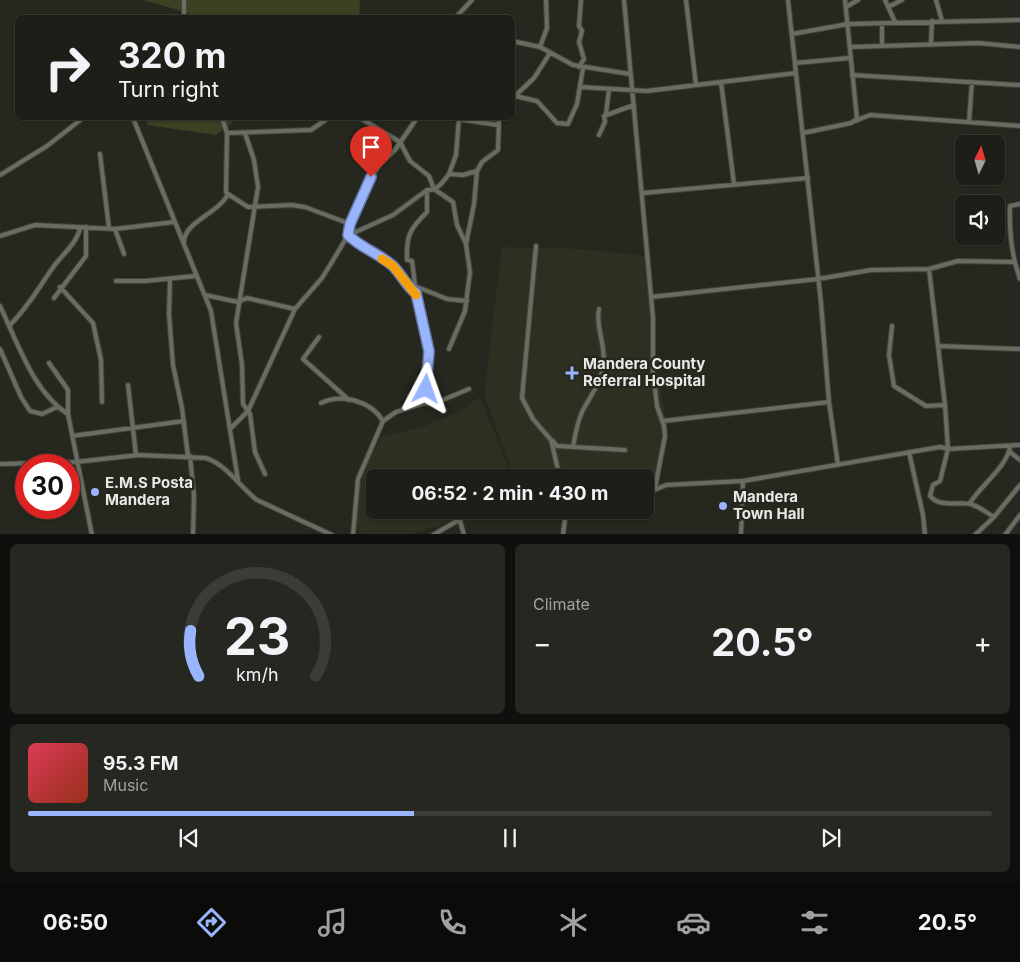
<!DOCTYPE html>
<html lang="en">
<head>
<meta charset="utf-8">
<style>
	body { margin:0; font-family:Inter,sans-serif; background:#252720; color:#f1f3f6; height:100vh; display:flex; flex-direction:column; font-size:19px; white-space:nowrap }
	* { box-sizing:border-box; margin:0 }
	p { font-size:16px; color:#a0a2a1 }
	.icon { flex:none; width:28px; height:28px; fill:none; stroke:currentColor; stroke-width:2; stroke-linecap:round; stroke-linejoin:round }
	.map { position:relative; height:534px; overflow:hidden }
	.side { display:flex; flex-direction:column; gap:10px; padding:10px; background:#0f100d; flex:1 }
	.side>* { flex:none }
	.guide { position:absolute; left:15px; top:15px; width:500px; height:105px; border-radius:8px; box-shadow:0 1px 4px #0004,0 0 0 1px #3a3c36; background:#1c1e17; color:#f1f3f6; overflow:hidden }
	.needle { width:32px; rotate:5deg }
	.controls { position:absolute; left:955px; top:135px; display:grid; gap:10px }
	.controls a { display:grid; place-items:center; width:50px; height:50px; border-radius:8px; background:#1c1e17; box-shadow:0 1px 4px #0004,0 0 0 1px #3a3c36; font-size:25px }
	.speed { position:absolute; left:15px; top:454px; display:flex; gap:10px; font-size:25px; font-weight:700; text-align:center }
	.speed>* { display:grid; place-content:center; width:65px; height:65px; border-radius:50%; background:#1c1e17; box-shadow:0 1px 4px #0004,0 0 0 1px #3a3c36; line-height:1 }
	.speed .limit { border:8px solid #d22; background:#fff; color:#111 }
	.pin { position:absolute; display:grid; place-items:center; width:42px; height:42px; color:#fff; margin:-51px -21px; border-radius:50% 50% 50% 0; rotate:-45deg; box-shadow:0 0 5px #0007 }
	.pin .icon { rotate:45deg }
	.me { position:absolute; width:55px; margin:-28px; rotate:4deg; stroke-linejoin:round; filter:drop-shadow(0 0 4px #0008) }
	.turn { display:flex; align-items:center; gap:18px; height:105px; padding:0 20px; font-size:22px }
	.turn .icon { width:65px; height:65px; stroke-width:2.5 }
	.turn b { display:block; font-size:35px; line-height:42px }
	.big { font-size:38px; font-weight:700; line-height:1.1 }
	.side .tile { flex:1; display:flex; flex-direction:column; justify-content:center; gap:8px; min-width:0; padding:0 18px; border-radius:8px; background:#252720 }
	.side .dial { align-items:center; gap:0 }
	.dial svg { height:130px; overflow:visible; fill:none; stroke:#3a3c36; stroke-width:7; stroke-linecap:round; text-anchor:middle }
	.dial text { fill:#f1f3f6; stroke:none }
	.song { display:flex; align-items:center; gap:15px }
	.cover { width:60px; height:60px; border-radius:8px; background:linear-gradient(135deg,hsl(350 70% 55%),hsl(10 70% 35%)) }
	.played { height:5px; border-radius:2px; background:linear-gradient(90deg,#99b5fd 40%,#3a3c36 40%) }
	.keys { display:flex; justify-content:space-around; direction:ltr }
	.heat { display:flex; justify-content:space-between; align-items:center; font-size:28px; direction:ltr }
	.side .tiles { flex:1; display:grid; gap:10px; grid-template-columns:1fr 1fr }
	.tile:last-child { grid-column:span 2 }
	.trip { position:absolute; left:366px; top:469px; width:288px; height:50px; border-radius:8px; background:#1c1e17; box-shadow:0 1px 4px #0004,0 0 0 1px #3a3c36; font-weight:700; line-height:50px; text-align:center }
	.tabs { display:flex; height:80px; justify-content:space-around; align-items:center; background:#0b0c09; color:#a0a2a1 }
	.tabs .icon { width:35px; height:35px }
	.tabs .current { color:#99b5fd }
	.tabs b { font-size:22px; color:#f1f3f6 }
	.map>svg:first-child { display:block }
	.built { fill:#2d3021 }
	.green { fill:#3b4122 }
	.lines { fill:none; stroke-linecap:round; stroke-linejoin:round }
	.street-casing { stroke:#43453d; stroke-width:6 }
	.street { stroke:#696c61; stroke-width:4 }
	.route-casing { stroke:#6376a4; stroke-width:12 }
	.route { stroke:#99b5fd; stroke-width:9 }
	.slow { stroke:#f59e0b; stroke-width:9 }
	.poi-dot { fill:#99b5fd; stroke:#26281f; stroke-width:2 }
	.labels { text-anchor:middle; stroke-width:5; stroke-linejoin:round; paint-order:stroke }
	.poi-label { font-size:15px; font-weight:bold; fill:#e8e9e3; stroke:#26281f; text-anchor:start }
</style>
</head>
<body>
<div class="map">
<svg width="1020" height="535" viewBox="0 0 1020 535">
	<rect width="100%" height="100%" fill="#26281f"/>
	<!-- built -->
	<path class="built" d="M502,247L582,249L645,256L655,351L667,428L653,493L645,500V478L514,477L484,394Z
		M480,397L512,477L375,478V510H468L450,521L413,534H363L356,531L357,501L363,470L381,437L425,426L460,411Z"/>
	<!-- green -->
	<path class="green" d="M143,0H360L359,18L188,17L189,13Z
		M148,118H238L216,135L147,125Z"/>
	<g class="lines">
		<!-- street casing -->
		<g class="street-casing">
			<path id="street" d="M624,0L653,318V371L657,406L664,426L665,436L655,488
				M686,0L696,85
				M788,0L821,303L829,402L838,465
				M885,0L895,22
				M936,0L942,21
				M846,7L858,0
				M888,7L902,0
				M184,18V0
				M455,18L472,0
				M792,34L848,24L1020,20
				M512,41L540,47L573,65L630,74
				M931,44L932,21
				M882,45V23
				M540,47L547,28L546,0
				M850,47L978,43L1020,47
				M795,63L850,58
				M579,67L584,59L579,42L582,31L579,26L581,0
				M852,75L1020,85
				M721,82L734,184
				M580,87L647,91L796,73
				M512,95L515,96L534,78L550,53
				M515,96L537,101L557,123L568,124L577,104L583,68
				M606,114L609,89
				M133,118L211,311L238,480
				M222,118L227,133L226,192L228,194L248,207L292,205L305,207L350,224
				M360,118L400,142L410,161L429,176L434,189L453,202L457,225L466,244L470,272L465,311L449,349
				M458,119L498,125
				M855,121L870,115L1020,126
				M969,122L972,82
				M227,133L311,130L328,118
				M245,133L254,160L258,187L236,323L242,365L243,404L250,414L255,452L265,474
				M803,133L851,123L857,119L845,0
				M599,135L605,122L604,116L634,105
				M100,154L109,228
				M449,174L456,155L459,118
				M0,175L47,146L83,118
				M643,193L808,178
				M1020,204L1010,206C1009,232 1011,254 1020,279
				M115,229L124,254
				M348,235C362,248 380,254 393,267C402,275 406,286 416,293L429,351L425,403
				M349,235L393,215L427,190C437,191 443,182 449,174L463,175L477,171L482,162L498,150L499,118
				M0,236L35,225L115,229L174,222
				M184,242C184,222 219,213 228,194
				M466,244L474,204L477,171
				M536,246L522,398L533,419L551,440L560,478
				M929,269L945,405L948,449L940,481L933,485L930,496C941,509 961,500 973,505C980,507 987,513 994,517
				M170,280L169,314L173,365L182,408L188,456
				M116,281H145L195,276
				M415,286L447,299L467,301
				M60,287L93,323L101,360L102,402
				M416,293L412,261L407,260C406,235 410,229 427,212V190
				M205,295L238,302L247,298L295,309
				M651,297L818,279L871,270L929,269L958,261L1014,262
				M54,298L86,256V227
				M0,306C17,341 33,392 68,414L92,535
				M10,325C30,305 38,288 54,266C63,254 77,243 80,228
				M892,326L889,355L894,386L926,406L945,405
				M319,337L303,359L349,400
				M938,346L1020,349
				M0,349L21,397L30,411L42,414L57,407
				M49,363L68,390V414
				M128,385L136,455
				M321,403C342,393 371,401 383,421
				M663,421L829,402
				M230,429L248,411L295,309L322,278L335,257L348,235L350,224L371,177L381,163L395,150L417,118
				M72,436L184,421
				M553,441L557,446L625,450
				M573,447C575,436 577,423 582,412C590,396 600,385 603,367C607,346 595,328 599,309
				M909,452L923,515L925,535
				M1010,452L1020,460
				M190,456L194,496L193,535
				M0,464L76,462L138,455L206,458C227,465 240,487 257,500L332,535
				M645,494L666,485L743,481L940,447L948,449L1020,445
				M970,503C981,485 1006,468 1010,447
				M460,521L464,535
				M353,535L358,479L383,421L396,412L425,403L433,404L469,389
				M433,535L476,510
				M563,535L566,510
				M741,535L743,481
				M975,535L994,517L1020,485
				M1005,535L1020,515"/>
		</g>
		<!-- street -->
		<use href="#street" class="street"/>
	</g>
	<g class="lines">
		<!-- route casing -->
		<g class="route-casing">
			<path id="route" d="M371,177L350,224L348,235C361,248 380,254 393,266C402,275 406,286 416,293L429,351L426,389"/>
		</g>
		<!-- route -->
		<use href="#route" class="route"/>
		<!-- slow -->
		<path class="slow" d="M382,259L393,266L416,295"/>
	</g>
	<!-- markers -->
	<g class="poi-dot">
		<path d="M569.5 365.5h5v5h5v5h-5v5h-5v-5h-5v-5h5z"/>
		<circle cx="95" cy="492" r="5"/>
		<circle cx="723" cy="506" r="5"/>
	</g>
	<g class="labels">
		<!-- poi labels -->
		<g class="poi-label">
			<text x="583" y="369">Mandera County<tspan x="583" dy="17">Referral Hospital</tspan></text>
			<text x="105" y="488">E.M.S Posta<tspan x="105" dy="17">Mandera</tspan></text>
			<text x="733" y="502">Mandera<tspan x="733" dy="17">Town Hall</tspan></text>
		</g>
	</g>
</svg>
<div class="controls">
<a><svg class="needle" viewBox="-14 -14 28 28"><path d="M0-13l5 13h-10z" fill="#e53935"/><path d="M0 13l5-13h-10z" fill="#a0a2a1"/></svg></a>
<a><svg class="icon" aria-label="sound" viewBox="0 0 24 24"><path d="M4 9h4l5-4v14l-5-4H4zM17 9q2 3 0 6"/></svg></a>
</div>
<div class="speed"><div class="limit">30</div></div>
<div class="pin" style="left:371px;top:177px;background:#d93025"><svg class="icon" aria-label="arrive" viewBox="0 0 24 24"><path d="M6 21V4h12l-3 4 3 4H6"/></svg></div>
<svg class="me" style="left:426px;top:389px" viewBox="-20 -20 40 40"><path d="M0-17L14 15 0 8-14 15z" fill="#99b5fd" stroke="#fff" stroke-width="4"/></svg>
<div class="trip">06:52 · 2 min · 430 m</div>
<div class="guide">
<div class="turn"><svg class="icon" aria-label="right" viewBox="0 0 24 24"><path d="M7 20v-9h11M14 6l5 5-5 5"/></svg><div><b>320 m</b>Turn right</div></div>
</div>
</div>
<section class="side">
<div class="tiles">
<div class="tile dial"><svg viewBox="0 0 100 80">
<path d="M14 69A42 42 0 1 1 86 69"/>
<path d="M14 69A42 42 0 0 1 9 41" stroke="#99b5fd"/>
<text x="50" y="56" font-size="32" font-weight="700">23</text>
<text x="50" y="72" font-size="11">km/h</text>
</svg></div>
<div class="tile"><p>Climate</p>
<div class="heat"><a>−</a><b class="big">20.5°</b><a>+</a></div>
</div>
<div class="tile">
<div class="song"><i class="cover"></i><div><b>95.3 FM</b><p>Music</p></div></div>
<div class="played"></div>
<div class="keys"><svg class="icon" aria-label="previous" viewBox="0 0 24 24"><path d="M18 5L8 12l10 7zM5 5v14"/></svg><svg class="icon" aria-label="pause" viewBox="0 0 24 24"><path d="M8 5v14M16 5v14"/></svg><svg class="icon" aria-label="next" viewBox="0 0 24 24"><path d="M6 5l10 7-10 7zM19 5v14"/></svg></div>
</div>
</div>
</section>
<nav class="tabs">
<b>06:50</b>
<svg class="icon current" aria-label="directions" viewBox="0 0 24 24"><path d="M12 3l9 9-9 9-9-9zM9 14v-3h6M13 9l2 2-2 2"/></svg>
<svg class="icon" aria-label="music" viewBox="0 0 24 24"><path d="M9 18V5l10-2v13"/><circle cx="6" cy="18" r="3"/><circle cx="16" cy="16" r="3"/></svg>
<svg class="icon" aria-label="phone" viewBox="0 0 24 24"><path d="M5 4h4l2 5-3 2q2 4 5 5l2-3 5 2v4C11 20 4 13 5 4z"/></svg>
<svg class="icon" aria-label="climate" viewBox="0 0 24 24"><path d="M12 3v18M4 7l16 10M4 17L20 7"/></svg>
<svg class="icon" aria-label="car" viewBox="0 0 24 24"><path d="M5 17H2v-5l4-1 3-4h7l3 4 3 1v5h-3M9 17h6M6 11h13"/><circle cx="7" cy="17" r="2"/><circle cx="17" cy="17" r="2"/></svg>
<svg class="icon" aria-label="filters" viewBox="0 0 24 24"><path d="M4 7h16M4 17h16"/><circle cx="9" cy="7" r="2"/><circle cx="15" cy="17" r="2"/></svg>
<b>20.5°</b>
</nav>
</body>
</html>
